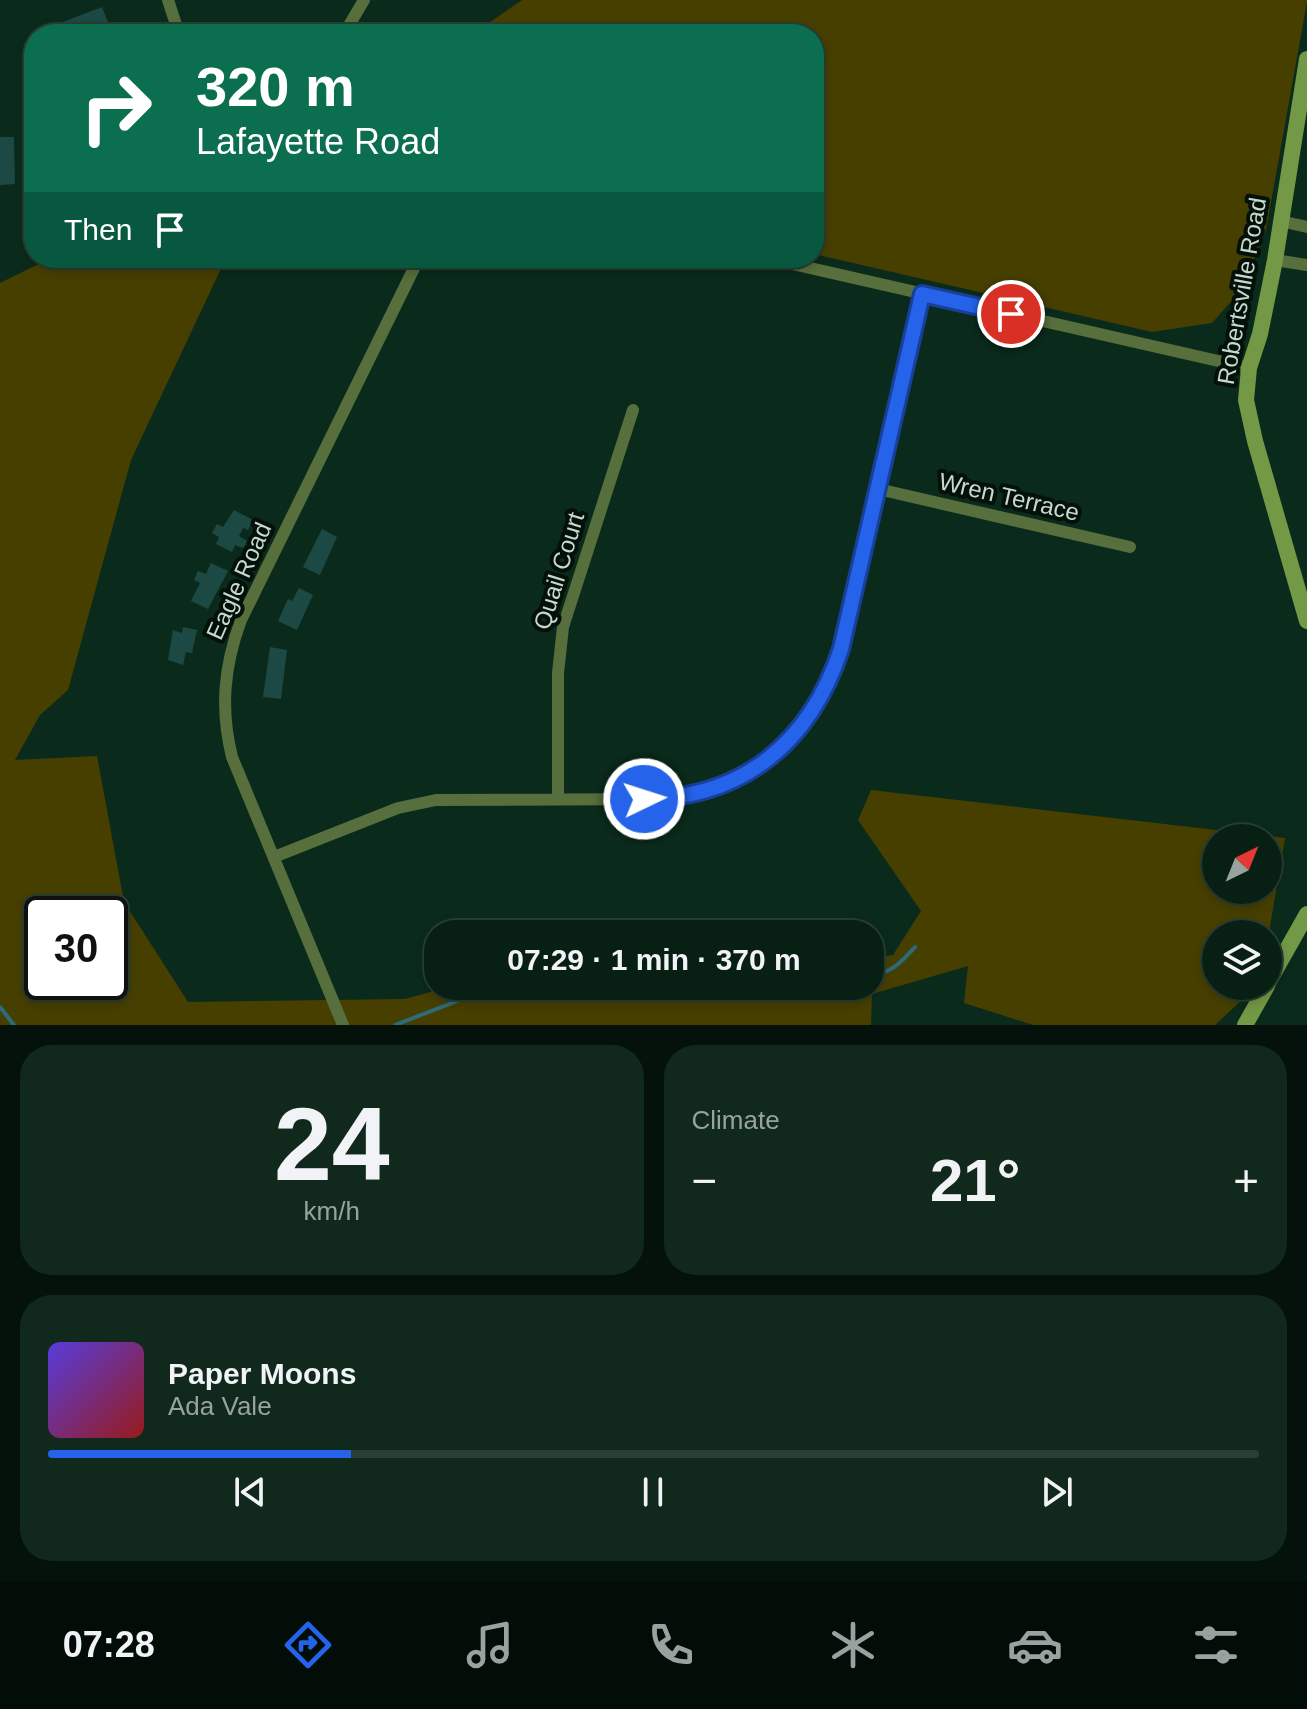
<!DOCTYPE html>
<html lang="en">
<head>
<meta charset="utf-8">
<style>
	body { margin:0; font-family:Helvetica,sans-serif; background:#11281d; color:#f1f3f6; height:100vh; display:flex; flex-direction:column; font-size:30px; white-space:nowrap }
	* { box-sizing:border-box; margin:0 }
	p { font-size:26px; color:#98a3a0 }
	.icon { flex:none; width:44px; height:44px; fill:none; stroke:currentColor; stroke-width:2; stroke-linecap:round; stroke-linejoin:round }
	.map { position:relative; height:1025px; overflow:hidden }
	.panel { display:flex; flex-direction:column; gap:20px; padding:20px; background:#04120b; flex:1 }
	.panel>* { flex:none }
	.hud { position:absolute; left:24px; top:24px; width:800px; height:244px; border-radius:32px; box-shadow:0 4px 12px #0003,0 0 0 2px #293e34; background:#0b6e4f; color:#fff; overflow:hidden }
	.needle { width:52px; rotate:43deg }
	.tools { position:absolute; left:1202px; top:824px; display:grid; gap:16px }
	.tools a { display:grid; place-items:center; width:80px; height:80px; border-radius:50%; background:#082014; box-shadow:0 4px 12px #0003,0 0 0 2px #293e34; font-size:40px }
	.speed { position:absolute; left:24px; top:896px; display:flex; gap:16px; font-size:40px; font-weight:700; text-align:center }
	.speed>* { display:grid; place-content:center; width:104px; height:104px; border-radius:50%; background:#082014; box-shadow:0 4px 12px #0003,0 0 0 2px #293e34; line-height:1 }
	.speed .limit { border:4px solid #111; border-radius:12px; background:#fff; color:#111 }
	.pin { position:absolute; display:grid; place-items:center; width:68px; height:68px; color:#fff; margin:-34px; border:4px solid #fff; border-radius:50%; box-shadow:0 2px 8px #0007 }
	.me { position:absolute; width:88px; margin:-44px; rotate:86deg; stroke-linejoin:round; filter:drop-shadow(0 0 6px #0008) }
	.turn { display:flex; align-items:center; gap:28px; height:168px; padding:0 40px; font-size:36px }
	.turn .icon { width:104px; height:104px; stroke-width:2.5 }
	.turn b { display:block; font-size:56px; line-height:68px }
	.then { display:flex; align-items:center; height:76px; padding:0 40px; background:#0003; gap:16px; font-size:30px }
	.big { font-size:60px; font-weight:700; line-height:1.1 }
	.panel .widget { flex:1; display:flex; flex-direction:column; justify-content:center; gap:12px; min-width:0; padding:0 28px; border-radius:32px; background:#11281d }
	.panel .dial { align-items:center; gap:0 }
	.dial b { font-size:104px; line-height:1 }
	.song { display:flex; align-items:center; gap:24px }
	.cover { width:96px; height:96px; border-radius:12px; background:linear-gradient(135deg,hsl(250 70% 55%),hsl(0 70% 35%)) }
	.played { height:8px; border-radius:4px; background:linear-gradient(90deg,#2563eb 25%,#293e34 25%) }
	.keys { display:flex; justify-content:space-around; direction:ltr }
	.heat { display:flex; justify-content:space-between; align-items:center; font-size:44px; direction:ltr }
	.panel .tiles { flex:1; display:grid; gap:20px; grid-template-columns:1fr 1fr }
	.widget:last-child { grid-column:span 2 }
	.trip { position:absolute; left:424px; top:920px; width:460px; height:80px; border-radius:32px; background:#082014; box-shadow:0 4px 12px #0003,0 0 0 2px #293e34; font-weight:700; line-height:80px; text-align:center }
	.menu { display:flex; height:128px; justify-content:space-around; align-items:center; background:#030d08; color:#98a3a0 }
	.menu .icon { width:56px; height:56px }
	.menu .selected { color:#2563eb }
	.menu b { font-size:36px; color:#f1f3f6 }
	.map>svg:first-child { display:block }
	.green { fill:#473f00; fill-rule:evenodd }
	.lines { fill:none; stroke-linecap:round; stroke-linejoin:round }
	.stream { stroke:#2c6c7a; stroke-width:4 }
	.building { fill:#1c4944 }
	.street { stroke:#576e3d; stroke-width:12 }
	.secondary { stroke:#739846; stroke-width:16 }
	.route-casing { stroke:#184099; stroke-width:20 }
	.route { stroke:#2563eb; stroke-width:14 }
	.labels { text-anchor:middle; stroke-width:8; stroke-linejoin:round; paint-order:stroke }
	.street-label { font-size:24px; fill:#c7d9ce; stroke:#041109 }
</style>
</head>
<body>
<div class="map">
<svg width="1307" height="1025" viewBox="0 0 1307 1025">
	<rect width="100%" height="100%" fill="#0a2b1b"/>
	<!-- green -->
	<path class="green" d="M522,0H1307V2L1266,230L1242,289L1212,323L1152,332L814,254V34H473Z
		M51,258H226L131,460L68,690L40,715L15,760L97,756L124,902L188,1002L405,999L452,986H870V958L893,955L921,911L858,820L871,790L1285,838L1268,938V934H1216V986H1257L1215,1025H1033L964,1003L968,966L872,994L871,1025H0V283ZM1216,838H1268V890H1216ZM42,914H110V982H42Z"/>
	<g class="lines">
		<!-- stream -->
		<path class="stream" d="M870,973C890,976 902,961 915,947
			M0,1007L14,1025
			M395,1025L496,986"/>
	</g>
	<!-- building -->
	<path class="building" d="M102,7L110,27L92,34H68L63,22Z
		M0,137H14L15,184L0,185Z
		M234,510L253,520L248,530L243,528L239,536L247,541L243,548L235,545L232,552L216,544L219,537L212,533L217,524L223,527Z
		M322,529L337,537L320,575L303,567Z
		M211,563L228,571L208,609L191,601L200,583L194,580L198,571L206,574Z
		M299,588L313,595L297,630L278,621L288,599L292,601Z
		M183,627L197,630L192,653L186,652L183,665L168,660L173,630L182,633Z
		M270,647L287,650L281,699L263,697Z"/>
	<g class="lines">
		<!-- street -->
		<path class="street" d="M168,0L179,34
			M344,34L364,0
			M1280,221L1307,227
			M766,258L1249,368
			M1275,260L1307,265
			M878,489L1130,547
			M558,798V673L563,627L633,410
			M274,857L398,808L436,800L666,799C758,783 811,737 841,649L922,294
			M343,1025L232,757C220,709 224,666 241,620L419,258"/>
		<!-- secondary -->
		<path class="secondary" d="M1307,59L1275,260L1260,334L1249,368L1246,400L1255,441L1307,621
			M1268,983L1307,914
			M1245,1025L1267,986"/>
	</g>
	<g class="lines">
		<!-- route casing -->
		<g class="route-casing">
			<path id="route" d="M644,799C744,798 810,742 841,649L922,294L1011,314"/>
		</g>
		<!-- route -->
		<use href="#route" class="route"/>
	</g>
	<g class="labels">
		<!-- street labels -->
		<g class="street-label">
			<text transform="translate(1242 291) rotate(-80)" y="8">Robertsville Road</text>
			<text transform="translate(1009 497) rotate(13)" y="8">Wren Terrace</text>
			<text transform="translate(559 571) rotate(-73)" y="8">Quail Court</text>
			<text transform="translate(239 581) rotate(-66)" y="8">Eagle Road</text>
		</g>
	</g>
</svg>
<div class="tools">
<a><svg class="needle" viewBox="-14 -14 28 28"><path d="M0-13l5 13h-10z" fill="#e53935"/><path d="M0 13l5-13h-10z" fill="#98a3a0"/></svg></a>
<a><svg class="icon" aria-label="layers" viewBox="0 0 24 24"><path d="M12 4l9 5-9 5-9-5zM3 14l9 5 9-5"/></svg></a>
</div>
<div class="speed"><div class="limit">30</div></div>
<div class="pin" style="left:1011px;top:314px;background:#d93025"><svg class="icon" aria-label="arrive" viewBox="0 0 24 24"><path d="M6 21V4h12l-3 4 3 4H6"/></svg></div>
<svg class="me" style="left:644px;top:799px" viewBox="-20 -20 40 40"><circle r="17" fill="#2563eb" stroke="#fff" stroke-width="3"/><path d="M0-11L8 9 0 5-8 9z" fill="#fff"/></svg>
<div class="trip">07:29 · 1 min · 370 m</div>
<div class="hud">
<div class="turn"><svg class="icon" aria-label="right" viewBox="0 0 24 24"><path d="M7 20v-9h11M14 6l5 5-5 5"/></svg><div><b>320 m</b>Lafayette Road</div></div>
<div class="then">Then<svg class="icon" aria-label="arrive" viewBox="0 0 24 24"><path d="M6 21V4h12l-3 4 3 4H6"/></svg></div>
</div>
</div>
<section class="panel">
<div class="tiles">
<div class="widget dial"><b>24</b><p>km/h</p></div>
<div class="widget"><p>Climate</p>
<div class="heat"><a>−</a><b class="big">21°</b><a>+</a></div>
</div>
<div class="widget">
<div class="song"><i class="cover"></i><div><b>Paper Moons</b><p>Ada Vale</p></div></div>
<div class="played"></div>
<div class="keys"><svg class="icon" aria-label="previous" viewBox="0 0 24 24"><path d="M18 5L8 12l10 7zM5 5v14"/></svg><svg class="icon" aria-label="pause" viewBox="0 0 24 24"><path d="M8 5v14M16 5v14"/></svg><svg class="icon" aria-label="next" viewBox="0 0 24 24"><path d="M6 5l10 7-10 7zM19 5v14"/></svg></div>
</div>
</div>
</section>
<nav class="menu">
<b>07:28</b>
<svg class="icon selected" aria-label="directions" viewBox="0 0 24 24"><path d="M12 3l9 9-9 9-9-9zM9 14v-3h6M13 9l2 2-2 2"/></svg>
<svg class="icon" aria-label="music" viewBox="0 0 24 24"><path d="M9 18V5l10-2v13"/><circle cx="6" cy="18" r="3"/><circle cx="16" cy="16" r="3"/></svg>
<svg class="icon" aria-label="phone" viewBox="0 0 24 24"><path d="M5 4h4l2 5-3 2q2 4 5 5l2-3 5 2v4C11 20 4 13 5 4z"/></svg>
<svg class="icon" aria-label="climate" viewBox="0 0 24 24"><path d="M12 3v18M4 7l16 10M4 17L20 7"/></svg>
<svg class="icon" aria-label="car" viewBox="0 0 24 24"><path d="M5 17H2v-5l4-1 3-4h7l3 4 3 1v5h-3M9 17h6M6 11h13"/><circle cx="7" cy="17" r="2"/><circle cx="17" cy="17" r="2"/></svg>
<svg class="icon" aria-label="filters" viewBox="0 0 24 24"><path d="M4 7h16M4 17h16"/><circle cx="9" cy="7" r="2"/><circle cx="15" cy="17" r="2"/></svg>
</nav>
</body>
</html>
